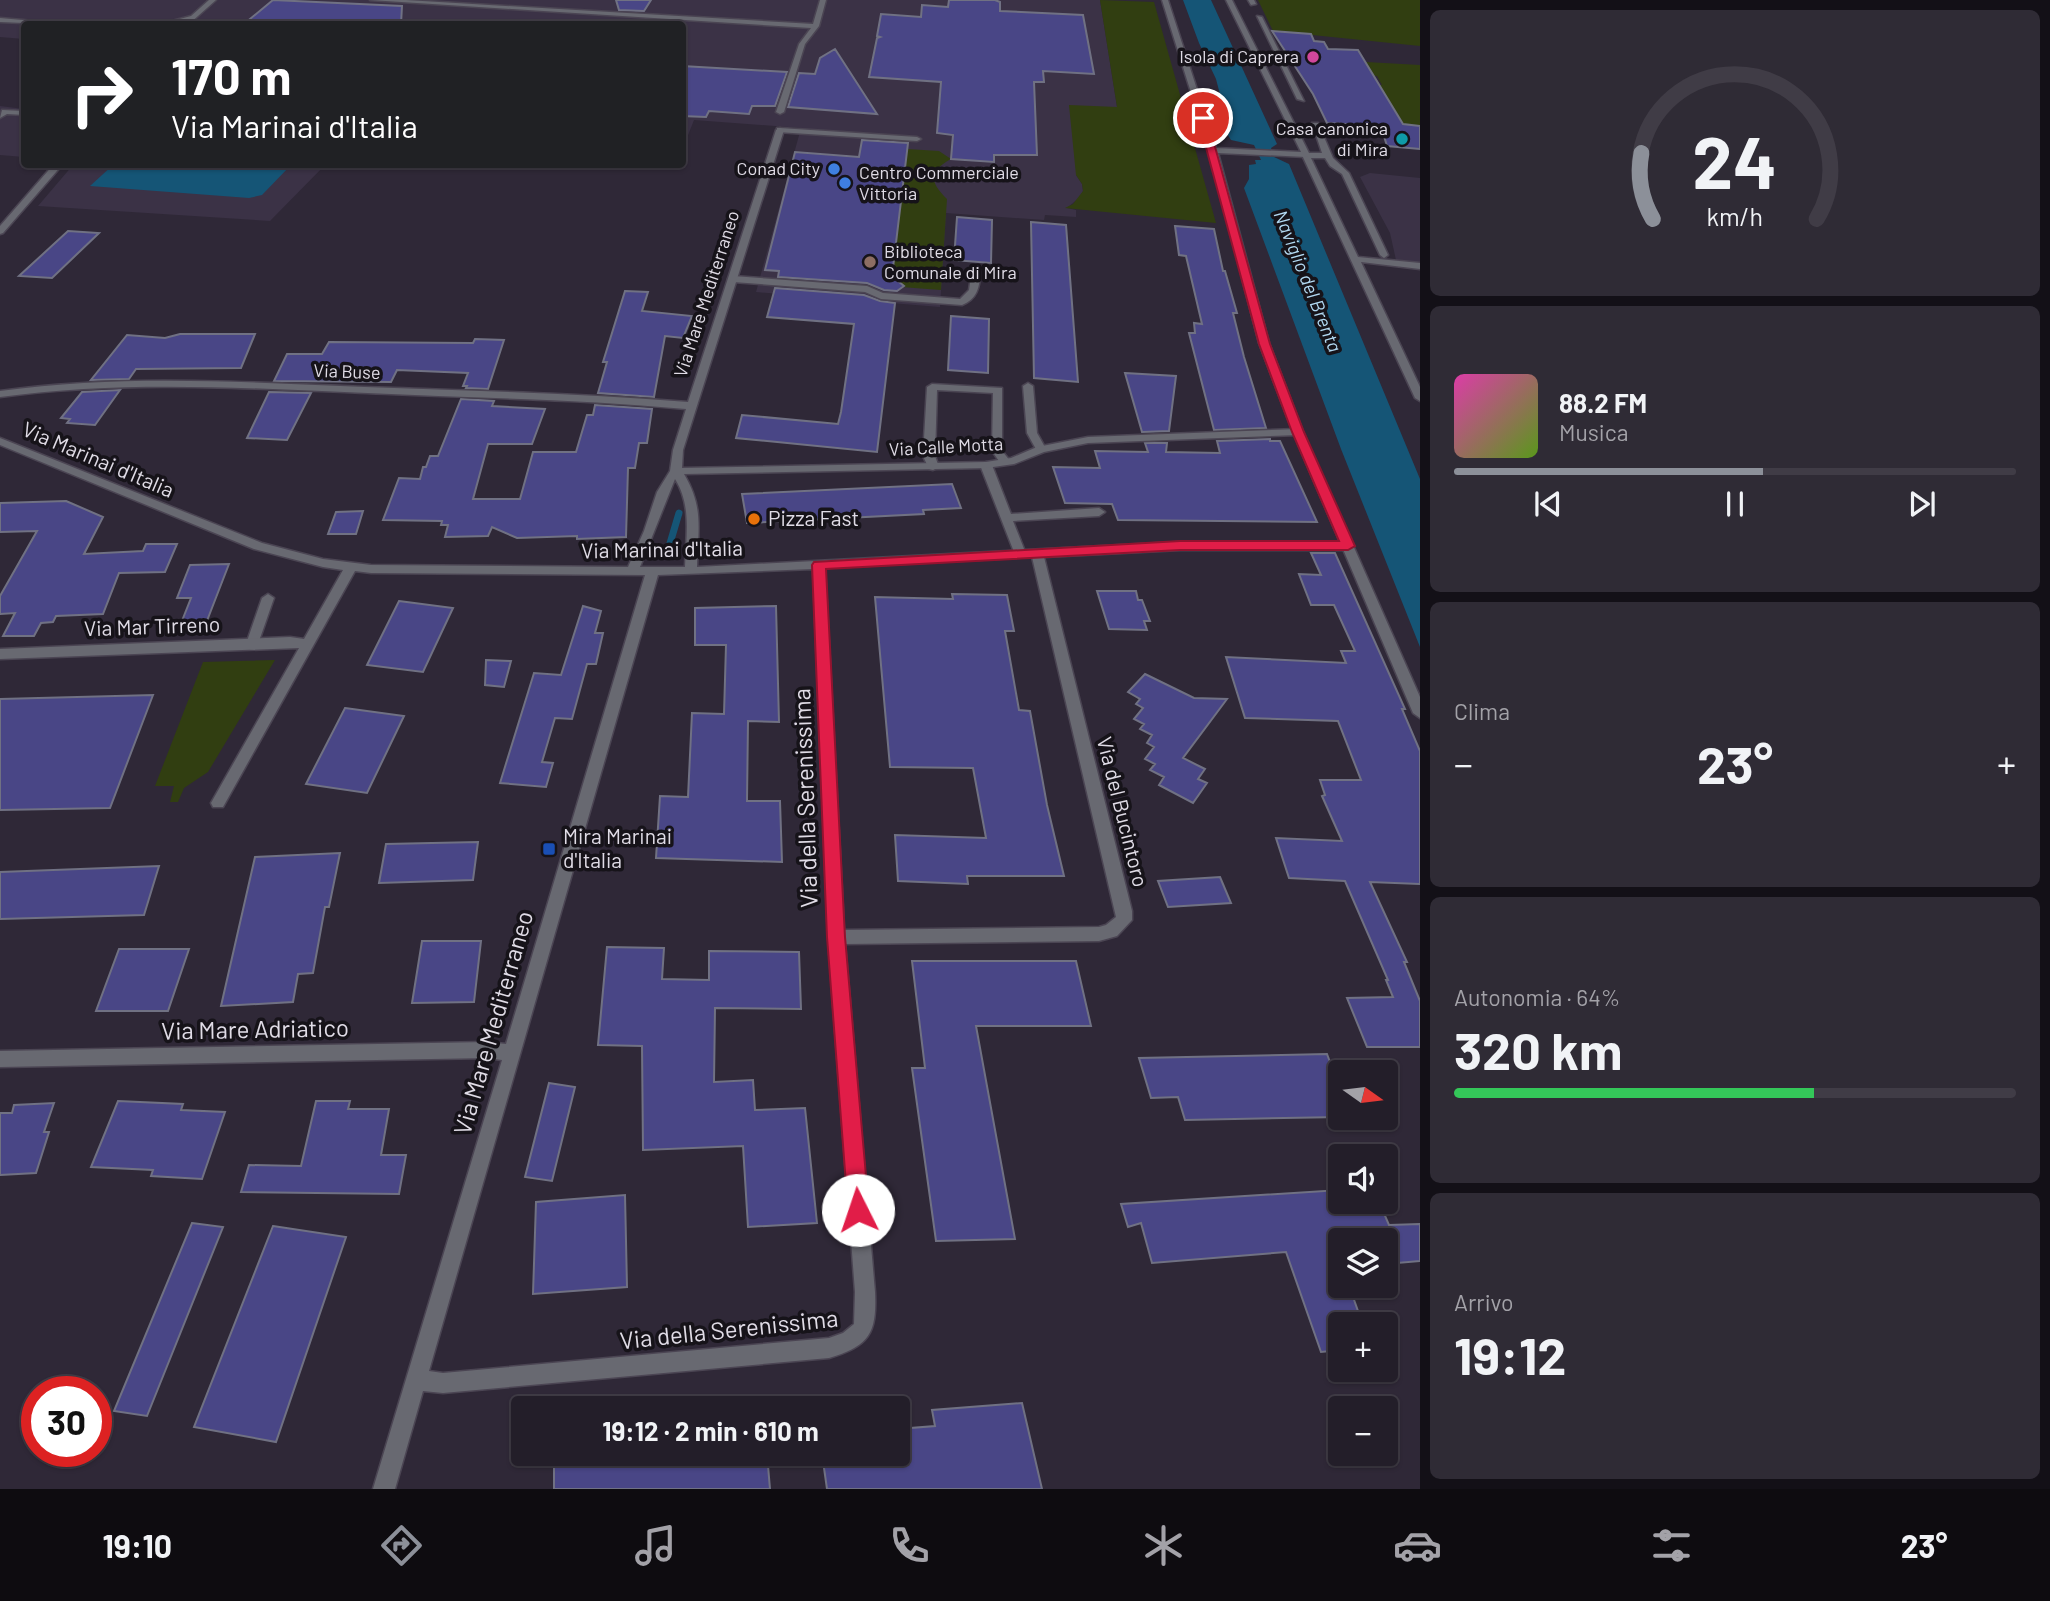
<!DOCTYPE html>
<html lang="it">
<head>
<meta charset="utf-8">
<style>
	body { margin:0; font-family:Barlow,sans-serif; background:#2f2b35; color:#f1f3f6; height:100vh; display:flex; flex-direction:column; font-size:26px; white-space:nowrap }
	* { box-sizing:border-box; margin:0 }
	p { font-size:23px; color:#a3a2a8 }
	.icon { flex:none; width:38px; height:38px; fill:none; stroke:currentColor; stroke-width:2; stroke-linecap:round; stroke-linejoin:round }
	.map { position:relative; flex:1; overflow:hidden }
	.details { display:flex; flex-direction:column; gap:10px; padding:10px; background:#131017; width:630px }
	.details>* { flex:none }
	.hud { position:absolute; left:21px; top:21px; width:665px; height:147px; border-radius:7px; box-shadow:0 2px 5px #0004,0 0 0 2px #403c46; background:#202124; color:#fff; overflow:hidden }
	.needle { width:46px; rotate:104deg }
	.controls { position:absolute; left:1328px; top:1060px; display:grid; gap:14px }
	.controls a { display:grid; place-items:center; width:70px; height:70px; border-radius:7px; background:#231e29; box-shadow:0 2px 5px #0004,0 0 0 2px #403c46; font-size:35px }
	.speed { position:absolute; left:21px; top:1376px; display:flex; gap:14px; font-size:35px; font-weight:700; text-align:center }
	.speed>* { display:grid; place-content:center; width:91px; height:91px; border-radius:50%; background:#231e29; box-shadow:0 2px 5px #0004,0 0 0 2px #403c46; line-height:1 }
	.speed .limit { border:10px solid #d22; background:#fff; color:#111 }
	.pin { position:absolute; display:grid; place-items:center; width:60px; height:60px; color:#fff; margin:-30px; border:4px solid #fff; border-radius:50%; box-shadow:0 2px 7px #0007 }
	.me { position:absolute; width:77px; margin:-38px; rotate:356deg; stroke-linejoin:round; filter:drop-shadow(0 0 5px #0008) }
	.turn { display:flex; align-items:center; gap:24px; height:147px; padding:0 35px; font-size:32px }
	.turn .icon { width:91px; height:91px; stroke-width:2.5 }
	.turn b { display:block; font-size:49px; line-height:60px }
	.big { font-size:52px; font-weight:700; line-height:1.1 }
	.details .card { flex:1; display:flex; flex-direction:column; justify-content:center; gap:10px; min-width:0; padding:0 24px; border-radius:10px; background:#2f2b35 }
	.details .dial { align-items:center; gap:0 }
	.dial svg { height:182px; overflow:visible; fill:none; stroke:#403c46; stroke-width:7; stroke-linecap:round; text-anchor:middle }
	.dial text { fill:#f1f3f6; stroke:none }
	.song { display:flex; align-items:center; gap:21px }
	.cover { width:84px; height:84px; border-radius:10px; background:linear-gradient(135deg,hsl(320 70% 55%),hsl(90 70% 35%)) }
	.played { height:7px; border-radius:4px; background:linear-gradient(90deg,#8c9099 55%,#403c46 55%) }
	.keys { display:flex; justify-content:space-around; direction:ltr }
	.heat { display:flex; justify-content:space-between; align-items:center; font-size:38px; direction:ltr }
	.charge { height:10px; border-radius:5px; background:linear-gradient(90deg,#34c759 64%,#403c46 0) }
	.trip { position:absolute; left:511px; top:1396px; width:399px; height:70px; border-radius:7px; background:#231e29; box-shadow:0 2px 5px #0004,0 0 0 2px #403c46; font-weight:700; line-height:70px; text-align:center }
	.tab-bar { display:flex; height:112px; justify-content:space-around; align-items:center; background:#0e0c10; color:#a3a2a8 }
	.tab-bar .icon { width:49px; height:49px }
	.tab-bar .selected { color:#8c9099 }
	.tab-bar b { font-size:32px; color:#f1f3f6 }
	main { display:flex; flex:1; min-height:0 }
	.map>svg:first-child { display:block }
	.built { fill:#3b3246 }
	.green { fill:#313e11 }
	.water { fill:#155576 }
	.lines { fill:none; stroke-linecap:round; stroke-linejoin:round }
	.stream { stroke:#155576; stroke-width:7 }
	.building { fill:#494686; stroke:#707183; stroke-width:2 }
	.service-casing { stroke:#4b4553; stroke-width:3 }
	.minor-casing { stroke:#4b4553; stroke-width:3 }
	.tertiary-casing { stroke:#4b4553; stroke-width:3 }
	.service { fill:#686971; fill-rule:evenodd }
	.minor { fill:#686971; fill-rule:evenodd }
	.tertiary { fill:#686971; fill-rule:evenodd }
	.route { fill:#e11d48; stroke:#92132f; stroke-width:2 }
	.hotel-dot { fill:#d1479c; stroke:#161319; stroke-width:2.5 }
	.culture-dot { fill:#0f9aa8; stroke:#161319; stroke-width:2.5 }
	.shop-dot { fill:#3f7fe0; stroke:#161319; stroke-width:2.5 }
	.education-dot { fill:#8d6e63; stroke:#161319; stroke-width:2.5 }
	.food-dot { fill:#e8710a; stroke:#161319; stroke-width:2.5 }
	.transit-dot { fill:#1a4fb4; stroke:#161319; stroke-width:2.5 }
	.labels { text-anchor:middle; stroke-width:7; stroke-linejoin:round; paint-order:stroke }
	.far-poi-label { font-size:18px; fill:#e0dce6; stroke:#161319; text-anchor:end }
	.far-street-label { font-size:18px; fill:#e0dce6; stroke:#161319 }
	.far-water-label { font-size:19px; font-style:italic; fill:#b2d9f2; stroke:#161319 }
	.street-label { font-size:21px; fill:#e0dce6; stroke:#161319 }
	.poi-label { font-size:21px; fill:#e0dce6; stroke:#161319; text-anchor:start }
	.near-street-label { font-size:24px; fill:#e0dce6; stroke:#161319 }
</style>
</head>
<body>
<main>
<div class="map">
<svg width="1420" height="1489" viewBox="0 0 1420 1489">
	<rect width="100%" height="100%" fill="#2f2837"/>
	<!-- built -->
	<path class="built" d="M0,0H1100L1117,107L1076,175L1082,184L1083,191L1080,197L1067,208L1076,210V217L1045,215L1044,220L946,213L940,307L756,292L801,128L694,120L683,148L682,24H24V39L0,37Z
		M0,106L24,109V157L0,155Z
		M73,165H325L270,221L38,206Z
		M1370,173L1420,178V263L1396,260L1390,233L1360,177Z"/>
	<!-- green -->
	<path class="green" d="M1100,0L1154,2L1216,223L1065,208L1073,204L1083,191L1082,184L1076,175L1069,105L1117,107Z
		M1258,0H1420V46L1273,31Z
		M1312,59L1420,65V126L1400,124L1397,114L1351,106L1362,84L1382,85L1377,76L1299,73L1292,62H1306Z
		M907,149L939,151L951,159C929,171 929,182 947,199L941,290L901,287L891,280Z
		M275,660L208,772L184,788L178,802H170L174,786H155L203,662Z"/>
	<!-- water -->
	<path class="water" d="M1183,0H1211L1277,144L1271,148L1274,157L1289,164L1420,479V647L1341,449L1244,188L1249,179V165L1256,164L1255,160H1261L1254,145L1231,140L1224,129L1219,112L1223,106L1216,79L1199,43Z
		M113,165V164L291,165L262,195L249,198L90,186Z"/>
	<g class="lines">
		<!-- stream -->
		<path class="stream" d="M668,550L679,513"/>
	</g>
	<!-- building -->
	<path class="building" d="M273,0L402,6L401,24H244Z
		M616,0H651L644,11L619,10Z
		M949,0H995L1000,2V11L1083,15L1094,74L1043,71L1044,82H1034L1037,155H994V162L951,159L953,135L937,133L941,82L869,77L877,38L880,37L877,36L881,14L921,17L922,5L948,7Z
		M1272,31L1311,34L1314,41L1324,42L1328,49L1358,50L1403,124L1420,126V149L1387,146L1381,126L1327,123L1313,94Z
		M835,49L877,114L788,107L799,73L815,74L820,58Z
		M682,66L787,72L775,106H752L749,114L709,111L706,117L682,116Z
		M862,140L908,143L892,276L904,286L897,291L884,290L867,283L778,277L779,271L765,270L795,152L859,157Z
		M957,217L992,220L991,263L954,260Z
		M1031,222L1066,225L1078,382L1034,378Z
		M1175,226L1214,229L1223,271H1225L1237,313H1233L1244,357L1266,428L1214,430L1189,333H1195L1194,323L1202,324L1186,256L1179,255Z
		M68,231L99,233L52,278L19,276Z
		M775,288L864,295L880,301L895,303L877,452L736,438L742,415L838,424L841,412L854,324L767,317Z
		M625,291L648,292L642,311L692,316L683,338L665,336L654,397L598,393L607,362H603Z
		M951,316L989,319L988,373L948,370Z
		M180,334H255L241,368L136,369L129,379L91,380L127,335L165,338Z
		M475,339L504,340L488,389L466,388L467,386H463L468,373L397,370L391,382L274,381L287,354H322L329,342L473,343Z
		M1125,373L1176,376L1169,431L1142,432Z
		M120,390L95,425L67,423L70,419L61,418L82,392Z
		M269,392L311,393L287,440L247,438Z
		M461,399L494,401L492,406L545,409L532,444H488L473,499H520L533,452H576L587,415H593L595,405L652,409L647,443H639L635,468H628L626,537L577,539V536L517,538L492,527L488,536L445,537L448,525H441L442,521L383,520L399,478L420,479L423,467H426L430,456H438Z
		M1270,439V441H1280L1317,522L1118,520L1112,504L1065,503L1053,467L1100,468L1095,451L1148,452L1145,443H1167L1166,452L1220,453L1217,441Z
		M952,484L961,508L923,510L924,514L747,523L742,494Z
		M66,501L103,517L84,554L143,551L146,544H177L165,572L119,573L103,614L56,616L53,622L41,623L34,636H3L15,613L0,614V596L37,531L0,532V503Z
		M363,511L356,534H328L336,512Z
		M1311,553H1335L1405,709H1402L1420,751V884L1370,882L1407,962H1404L1420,1001V1047H1367L1347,998L1393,997L1386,980H1388L1345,881L1289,878L1276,838L1342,841L1322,796L1325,795L1320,780H1361L1338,721L1245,718L1226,657L1346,663L1341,651H1355L1334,605H1311L1299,574L1321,575Z
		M229,564L203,631H178L191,598H177L190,565Z
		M1097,591H1136L1138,600H1142L1150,621H1144L1147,630L1109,629Z
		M952,594L1007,595L1014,631H1005L1019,710L1030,711L1047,805L1064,876H967L968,884L898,881L895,835L986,838L973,768L890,767L875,597L953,599Z
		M399,601L453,608L423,672L367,665Z
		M583,606L601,611L595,633H603L596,664H587L572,719L555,718L542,762L553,763L546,787L500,783L534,673L561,675Z
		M776,606L779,722L748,721L747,801H780L782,862L656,858L660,796L688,797L692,713L724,714L726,645H695V608Z
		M486,660L511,661L504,687L485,685Z
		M1145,674L1194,698L1227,699L1183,758L1205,769L1198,779L1207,783L1193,803L1159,785L1164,777L1150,770L1155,764L1145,759L1154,747L1147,743L1152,735L1140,729L1144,724L1134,719L1143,708L1136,704L1140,699L1128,692Z
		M153,695L110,808L0,810V699Z
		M345,708L404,716L367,793L306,784Z
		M478,842L473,880L379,883L386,844Z
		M340,853L329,907H325L313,973L298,974L293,1002L221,1006L255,857Z
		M159,866L144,915L0,919V872Z
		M1220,877L1231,903L1168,907L1158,881Z
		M422,941H481L474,1002L412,1003Z
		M607,947L664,948L662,979L709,980V951L799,952L801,1009L715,1008L714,1082L753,1080L755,1110L805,1108L817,1223L748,1227L743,1146L643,1150L642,1046L598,1045Z
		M119,949H189L168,1011H96Z
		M912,961H1076L1091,1026H976L1015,1239L936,1241L912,1068H925Z
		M1327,1054L1340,1089V1117L1185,1120L1178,1097L1151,1098L1139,1058Z
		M549,1083L575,1087L552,1181L525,1177Z
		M118,1101L183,1104L181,1110L225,1112L202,1179L151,1176L153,1170L91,1167Z
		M316,1101H350L348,1109H389L381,1155H406L399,1194L241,1192L249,1165L301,1166Z
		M54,1103L44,1132H49L36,1173L0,1175V1113H12L14,1105Z
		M1340,1190V1202H1379L1389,1225L1420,1224V1261L1386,1264V1241H1340V1298L1353,1297L1363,1325H1340V1350L1321,1352L1286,1252L1152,1263L1141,1223L1128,1227L1121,1204Z
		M625,1195L627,1287L533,1294L536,1202Z
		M192,1223L223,1227L147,1416L114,1411Z
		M273,1226L346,1237L276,1442L194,1427Z
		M1022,1403L1042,1489H827L822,1454H898V1429L935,1426L932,1410Z
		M554,1454H767L770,1489H554Z"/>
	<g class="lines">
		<!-- service casing -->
		<g class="service-casing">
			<path id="service" d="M209,0H216L189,24H183L185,21L161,24L191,16Z
				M370,0H406L813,24L820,0H826L819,26L805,44L784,112L780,114L776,112L799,44L811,28Z
				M0,18L45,22L48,24L0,22Z
				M2,110L24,111V115L7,114L0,118Z
				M780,128L917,137L921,139L917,141L777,132V128Z
				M972,270L980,272C980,287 977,299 962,305L881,299L865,292L733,282L728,279L733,276L867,286L883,293L960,299L969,290Z
				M1028,383L1033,386L1037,433L1046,449L1041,452L1037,451L1027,433L1023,386Z
				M932,384L1002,388V451L1011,462L1009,464H1001L992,451L993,393L937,390L935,456L939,467L933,470L929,469L923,456L927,387Z
				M986,462L992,465L1011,514L1099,508L1105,512L1099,516L1013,521L1026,554L1024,557H1016L980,465Z
				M268,594L274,598L258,644L257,647H247L246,644L262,598Z"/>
		</g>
		<!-- minor casing -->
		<g class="minor-casing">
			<path id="minor" d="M1248,0H1254L1256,4L1251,5Z
				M1257,16L1262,17L1304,101L1297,99Z
				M1312,123H1318L1333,158L1349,173L1388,255L1384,258L1380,255L1342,174L1330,166L1325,158H1311L1358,257L1420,263V269L1361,262L1420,387V401L1415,398L1302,155L1306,153H1322Z
				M780,128L784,130L683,450L682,468L986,462L1011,458L1037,447L1088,437L1298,429L1303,432L1298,435L1088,443L1044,452L1014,464L986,468L684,474C704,508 698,529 697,567L1180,542H1348L1354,546L1348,550H1180L1044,557L1132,911V920L1117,936L1099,941L845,944L875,1292C877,1334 869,1346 829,1358L443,1393L423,1391L395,1489H373L502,1060L487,1058L0,1067V1051L487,1042L506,1044L645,575L371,573L355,571L223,807H213L211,803L299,648L0,659V649L290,637L304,639L343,570L323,567L254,549L0,445V438L262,543L323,559L371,565L628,567L644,531L657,492L670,471L673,450L686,409C580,399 473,398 367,393C244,388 122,380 0,397V391C122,374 243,382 365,387C473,391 580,393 688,402L776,130ZM675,479C692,506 686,536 685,567H640ZM1032,557L1116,917L1106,925L1099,927L844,930L825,568ZM813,569L828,937L855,1292L854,1324L843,1333L829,1338L443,1373L429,1371L658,575Z
				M54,164H63L3,233L0,234V226Z"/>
		</g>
		<!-- tertiary casing -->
		<g class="tertiary-casing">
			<path id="tertiary" d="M1162,0H1168L1216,148L1301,152L1226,0H1232L1310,155L1306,157L1218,153L1269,343L1303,432L1420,697V718L1413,713L1293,432L1259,343L1209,150Z"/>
		</g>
		<!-- service -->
		<use href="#service" class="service"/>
		<!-- minor -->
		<use href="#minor" class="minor"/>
		<!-- tertiary -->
		<use href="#tertiary" class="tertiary"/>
	</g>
	<!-- route -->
	<path class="route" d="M1203,115L1207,118L1270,344L1304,432L1355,546L1348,550H1180L826,569L845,937L869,1210L866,1218L858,1221L851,1218L848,1210L827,937L812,565L814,562L1180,541H1339L1292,432L1259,344L1198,118Z"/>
	<!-- markers -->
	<circle class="hotel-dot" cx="1313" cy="57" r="7"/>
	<circle class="culture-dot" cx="1402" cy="139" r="7"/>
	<g class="shop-dot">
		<circle cx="834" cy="169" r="7"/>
		<circle cx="845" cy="183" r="7"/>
	</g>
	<circle class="education-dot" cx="870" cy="262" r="7"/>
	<circle class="food-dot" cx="754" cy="519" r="7"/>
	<rect class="transit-dot" x="542" y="842" width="14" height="14" rx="3.5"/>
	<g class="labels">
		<!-- far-poi labels -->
		<g class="far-poi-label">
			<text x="1299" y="63">Isola di Caprera</text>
			<text x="1388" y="135">Casa canonica<tspan x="1388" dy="21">di Mira</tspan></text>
			<text x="820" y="175">Conad City</text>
			<text x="859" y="179" text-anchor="start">Centro Commerciale<tspan x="859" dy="21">Vittoria</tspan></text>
			<text x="884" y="258" text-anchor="start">Biblioteca<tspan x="884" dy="21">Comunale di Mira</tspan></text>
		</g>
		<!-- far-street labels -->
		<g class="far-street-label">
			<text transform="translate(707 294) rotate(-72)" y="6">Via Mare Mediterraneo</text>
			<text transform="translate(347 372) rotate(2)" y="6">Via Buse</text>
			<text transform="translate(946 447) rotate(-3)" y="6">Via Calle Motta</text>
		</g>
		<!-- far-water labels -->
		<g class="far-water-label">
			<text transform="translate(1308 281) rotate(68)" y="7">Naviglio del Brenta</text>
		</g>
		<!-- street labels -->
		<g class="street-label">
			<text transform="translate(98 460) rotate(23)" y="7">Via Marinai d'Italia</text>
			<text transform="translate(662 550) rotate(-1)" y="7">Via Marinai d'Italia</text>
			<text transform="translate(152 627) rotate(-2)" y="7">Via Mar Tirreno</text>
			<text transform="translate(1122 812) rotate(76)" y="7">Via del Bucintoro</text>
		</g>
		<!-- poi labels -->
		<g class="poi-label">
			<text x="768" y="526">Pizza Fast</text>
			<text x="563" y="844">Mira Marinai<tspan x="563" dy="24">d'Italia</tspan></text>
		</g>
		<!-- near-street labels -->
		<g class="near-street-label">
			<text transform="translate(806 798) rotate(-92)" y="8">Via della Serenissima</text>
			<text transform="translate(494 1023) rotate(-74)" y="8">Via Mare Mediterraneo</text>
			<text transform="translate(255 1030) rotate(-1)" y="8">Via Mare Adriatico</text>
			<text transform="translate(729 1330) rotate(-6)" y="8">Via della Serenissima</text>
		</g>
	</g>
</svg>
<div class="controls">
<a><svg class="needle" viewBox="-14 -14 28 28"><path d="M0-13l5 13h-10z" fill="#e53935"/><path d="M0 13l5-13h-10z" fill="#a3a2a8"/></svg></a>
<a><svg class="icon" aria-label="sound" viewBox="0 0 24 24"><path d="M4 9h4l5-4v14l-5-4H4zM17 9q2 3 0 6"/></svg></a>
<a><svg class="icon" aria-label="layers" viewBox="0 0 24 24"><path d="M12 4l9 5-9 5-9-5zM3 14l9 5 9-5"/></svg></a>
<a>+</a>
<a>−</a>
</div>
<div class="speed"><div class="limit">30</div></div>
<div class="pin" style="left:1203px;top:118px;background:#d93025"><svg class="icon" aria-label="arrive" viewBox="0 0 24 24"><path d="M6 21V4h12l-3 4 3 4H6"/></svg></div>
<svg class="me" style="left:858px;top:1210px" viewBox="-20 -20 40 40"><circle r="19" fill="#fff"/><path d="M0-13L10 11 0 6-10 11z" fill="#e11d48"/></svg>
<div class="trip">19:12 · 2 min · 610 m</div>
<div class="hud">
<div class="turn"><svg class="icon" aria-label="right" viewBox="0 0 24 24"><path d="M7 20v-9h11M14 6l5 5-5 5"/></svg><div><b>170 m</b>Via Marinai d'Italia</div></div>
</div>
</div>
<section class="details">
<div class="card dial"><svg viewBox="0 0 100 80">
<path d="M14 69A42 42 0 1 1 86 69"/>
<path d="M14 69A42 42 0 0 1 9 40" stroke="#8c9099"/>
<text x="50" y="56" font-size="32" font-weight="700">24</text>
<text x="50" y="72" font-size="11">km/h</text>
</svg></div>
<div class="card">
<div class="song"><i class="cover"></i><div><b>88.2 FM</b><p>Musica</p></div></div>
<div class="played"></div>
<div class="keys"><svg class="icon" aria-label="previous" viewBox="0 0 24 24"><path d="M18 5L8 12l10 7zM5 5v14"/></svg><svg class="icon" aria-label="pause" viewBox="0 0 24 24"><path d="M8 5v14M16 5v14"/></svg><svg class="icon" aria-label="next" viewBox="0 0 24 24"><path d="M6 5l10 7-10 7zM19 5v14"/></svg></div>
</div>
<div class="card"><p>Clima</p>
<div class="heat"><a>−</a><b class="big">23°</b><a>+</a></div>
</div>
<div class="card"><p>Autonomia · 64%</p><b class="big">320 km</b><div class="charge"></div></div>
<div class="card"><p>Arrivo</p><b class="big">19:12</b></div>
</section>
</main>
<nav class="tab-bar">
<b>19:10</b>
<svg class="icon selected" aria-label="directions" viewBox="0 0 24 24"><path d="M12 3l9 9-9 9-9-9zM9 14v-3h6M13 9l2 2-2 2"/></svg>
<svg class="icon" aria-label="music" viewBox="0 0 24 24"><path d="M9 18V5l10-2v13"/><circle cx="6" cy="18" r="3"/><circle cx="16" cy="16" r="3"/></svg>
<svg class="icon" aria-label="phone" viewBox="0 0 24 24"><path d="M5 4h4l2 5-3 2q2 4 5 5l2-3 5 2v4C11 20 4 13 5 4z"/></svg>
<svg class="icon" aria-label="climate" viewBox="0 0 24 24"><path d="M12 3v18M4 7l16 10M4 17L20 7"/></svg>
<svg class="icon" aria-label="car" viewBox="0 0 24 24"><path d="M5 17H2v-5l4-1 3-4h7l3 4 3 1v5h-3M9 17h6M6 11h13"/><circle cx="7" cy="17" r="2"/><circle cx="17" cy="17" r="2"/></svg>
<svg class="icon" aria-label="filters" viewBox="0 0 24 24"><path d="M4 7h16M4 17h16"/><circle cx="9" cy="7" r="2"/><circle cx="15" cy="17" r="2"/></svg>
<b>23°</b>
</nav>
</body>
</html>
